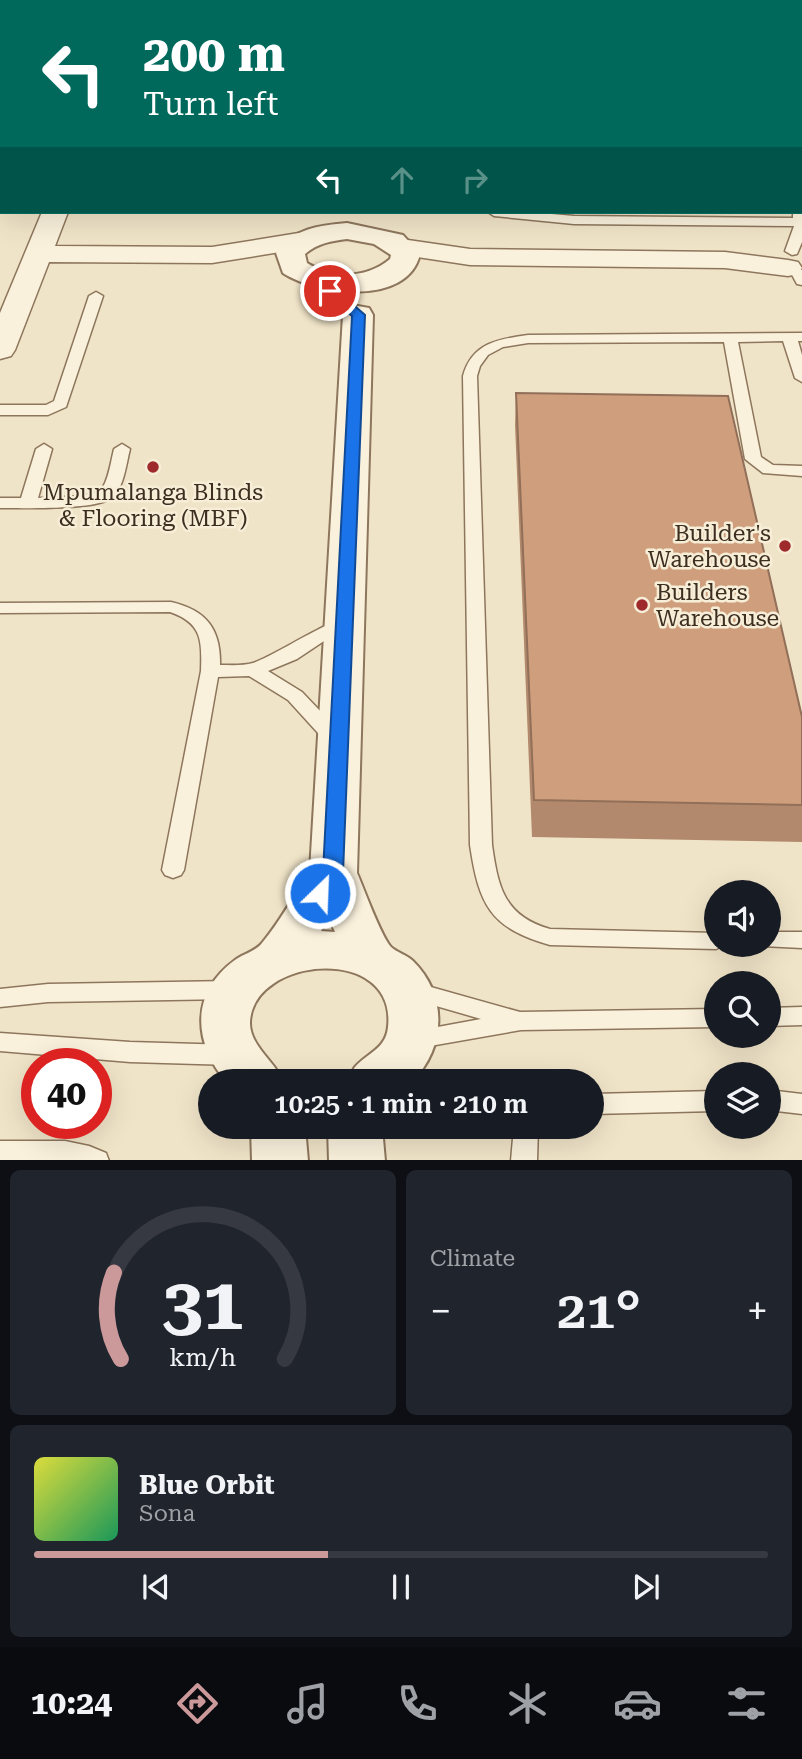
<!DOCTYPE html>
<html lang="en">
<head>
<meta charset="utf-8">
<style>
	body { margin:0; font-family:"Roboto Serif",serif; background:#20242c; color:#f1f3f6; height:100vh; display:flex; flex-direction:column; font-size:26px; white-space:nowrap }
	* { box-sizing:border-box; margin:0 }
	p { font-size:23px; color:#9ea1a6 }
	.icon { flex:none; width:38px; height:38px; fill:none; stroke:currentColor; stroke-width:2; stroke-linecap:round; stroke-linejoin:round }
	.map { position:relative; height:1160px; overflow:hidden }
	.panel { display:flex; flex-direction:column; gap:10px; padding:10px; background:#0d0f14; flex:1 }
	.panel>* { flex:none }
	.banner { position:absolute; left:0px; top:0px; width:803px; height:214px; box-shadow:0 7px 28px #0002; background:#00695c; color:#fff; overflow:hidden }
	.fabs { position:absolute; left:704px; top:880px; display:grid; gap:14px }
	.fabs a { display:grid; place-items:center; width:77px; height:77px; border-radius:50%; background:#171b24; box-shadow:0 7px 28px #0002; font-size:35px }
	.speed { position:absolute; left:21px; top:1048px; display:flex; gap:14px; font-size:35px; font-weight:700; text-align:center }
	.speed>* { display:grid; place-content:center; width:91px; height:91px; border-radius:50%; background:#171b24; box-shadow:0 7px 28px #0002; line-height:1 }
	.speed .limit { border:10px solid #d22; background:#fff; color:#111 }
	.pin { position:absolute; display:grid; place-items:center; width:60px; height:60px; color:#fff; margin:-30px; border:4px solid #fff; border-radius:50%; box-shadow:0 2px 7px #0007 }
	.me { position:absolute; width:77px; margin:-38px; rotate:24deg; stroke-linejoin:round; filter:drop-shadow(0 0 5px #0008) }
	.turn { display:flex; align-items:center; gap:24px; height:147px; padding:0 28px; font-size:32px }
	.turn .icon { width:91px; height:91px; stroke-width:2.5 }
	.turn b { display:block; font-size:49px; line-height:60px }
	.lanes { display:flex; align-items:center; height:66px; padding:0 28px; background:#0003; justify-content:center; gap:35px; direction:ltr }
	.lanes .off { opacity:.35 }
	.big { font-size:52px; font-weight:600; line-height:1.1 }
	.panel .widget { flex:1; display:flex; flex-direction:column; justify-content:center; gap:10px; min-width:0; padding:0 24px; border-radius:10px; background:#20242c }
	.panel .dial { align-items:center; gap:0 }
	.dial svg { height:182px; overflow:visible; fill:none; stroke:#363941; stroke-width:7; stroke-linecap:round; text-anchor:middle }
	.dial text { fill:#f1f3f6; stroke:none }
	.song { display:flex; align-items:center; gap:21px }
	.cover { width:84px; height:84px; border-radius:10px; background:linear-gradient(135deg,hsl(60 70% 55%),hsl(150 70% 35%)) }
	.played { height:7px; border-radius:4px; background:linear-gradient(90deg,#cc999b 40%,#363941 40%) }
	.keys { display:flex; justify-content:space-around; direction:ltr }
	.heat { display:flex; justify-content:space-between; align-items:center; font-size:38px; direction:ltr }
	.panel .tiles { flex:1; display:grid; gap:10px; grid-template-columns:1fr 1fr }
	.widget:last-child { grid-column:span 2 }
	.trip { position:absolute; left:198px; top:1069px; width:406px; height:70px; border-radius:35px; background:#171b24; box-shadow:0 7px 28px #0002; font-weight:600; line-height:70px; text-align:center }
	.tabs { display:flex; height:112px; justify-content:space-around; align-items:center; background:#090b0e; color:#9ea1a6 }
	.tabs .icon { width:49px; height:49px }
	.tabs .selected { color:#cc999b }
	.tabs b { font-size:32px; color:#f1f3f6 }
	.map>svg:first-child { display:block }
	.lines { fill:none; stroke-linecap:round; stroke-linejoin:round }
	.service-casing { stroke:#8d765c; stroke-width:3 }
	.minor-casing { stroke:#8d765c; stroke-width:3 }
	.tertiary-casing { stroke:#8d765c; stroke-width:4 }
	.service { fill:#faf1dc; fill-rule:evenodd }
	.minor { fill:#faf1dc; fill-rule:evenodd }
	.tertiary { fill:#faf1dc; fill-rule:evenodd }
	.wall { fill:#b2896c }
	.building { fill:#cf9f7d; stroke:#916f58; stroke-width:2 }
	.route { fill:#1a73e8; stroke:#114b97; stroke-width:2 }
	.poi-dot { fill:#9e2a2b; stroke:#f7eed8; stroke-width:2.5 }
	.labels { text-anchor:middle; stroke-width:5; stroke-linejoin:round; paint-order:stroke }
	.poi-label { font-size:23px; fill:#3d2e20; stroke:#f7eed8 }
</style>
</head>
<body>
<div class="map">
<svg width="802" height="1161" viewBox="0 0 802 1161">
	<rect width="100%" height="100%" fill="#f0e4c8"/>
	<g class="lines">
		<!-- service casing -->
		<g class="service-casing">
			<path id="service" d="M104,0H119L120,2H105Z
				M130,0H140V2H130Z
				M426,0H436V2H426Z
				M630,0H640V2H630Z
				M0,136H2V142H0Z
				M802,209V242L797,254L792,255L785,251L794,226L574,224L494,216L488,212H529L574,216L793,218V212H802Z
				M798,269L802,270V285L797,284L791,273Z
				M96,292L103,296L66,407L48,415H0V405H46L54,401L89,296Z
				M802,333V341H798L802,355V382L795,378L783,341L738,342L761,457L773,465L802,466V476L763,473L745,459L724,342L528,343L503,347L488,355L480,366L477,376L492,845C498,887 504,916 550,929L716,933V945H725L716,949L550,945C490,928 479,905 470,845L463,376C472,343 498,339 528,335Z
				M44,444L52,449L38,498C51,497 95,499 103,487C109,477 111,461 114,449L122,444L130,449C126,464 124,490 110,499C93,510 22,508 0,508V498H21L36,449Z
				M171,602C206,610 221,629 220,665C230,665 243,666 253,663C275,656 334,616 348,619L351,623L297,659L268,671L302,692L342,734L345,739L342,744H328L288,700L249,676L218,677L184,870L181,875L173,878L165,875L162,870L201,671C202,640 202,623 170,612L0,613V603Z
				M768,932H802V948L760,946L768,945Z
				M231,981L239,984L242,990L239,996L231,999L48,1002L0,1007V989L48,984Z
				M413,982L520,1012L716,1009V1027L521,1030L413,1049L405,1047L401,1040L405,1033L481,1019L405,997L402,991L405,985Z
				M802,1007V1025L768,1026V1008Z
				M0,1033L130,1042L232,1045L240,1048L244,1055L240,1062L232,1065L130,1062L0,1051Z
				M768,1090L802,1094V1114L768,1110Z
				M716,1091V1111L592,1114V1094Z
				M514,1127H538L537,1161H511Z
				M0,1141H65L89,1146L106,1153L109,1161H0Z"/>
		</g>
		<!-- minor casing -->
		<g class="minor-casing">
			<path id="minor" d="M42,212H68L55,246L212,247L305,232L315,234L319,240L315,246L305,248L212,263L49,262L15,350L11,356L0,359V313Z
				M401,239L470,249L725,252L788,260L798,262L802,268L798,274L788,276L725,268L470,265L391,253L387,247L391,241Z"/>
		</g>
		<!-- tertiary casing -->
		<g class="tertiary-casing">
			<path id="tertiary" d="M360,0H382V2H360Z
				M347,223L403,235L420,254C408,307 316,295 283,273L276,253C292,229 320,225 347,223ZM347,239L374,244L391,255L390,259C366,279 333,279 307,263L305,254C318,243 331,241 347,239Z
				M358,306L369,308L373,315L357,873C364,889 381,936 391,947C396,952 407,955 413,961C448,996 446,1047 412,1082H348C350,1077 352,1071 355,1067C367,1053 386,1049 388,1027C397,944 253,956 250,1022C249,1045 275,1062 284,1082H226C193,1042 190,993 235,960C243,954 256,951 262,943C280,922 294,895 310,871L343,315L347,308ZM329,918L335,932L321,931Z
				M251,1127H305L308,1161H252Z
				M328,1127H382L385,1161H329Z"/>
		</g>
		<!-- service -->
		<use href="#service" class="service"/>
		<!-- minor -->
		<use href="#minor" class="minor"/>
		<!-- tertiary -->
		<use href="#tertiary" class="tertiary"/>
	</g>
	<!-- wall -->
	<path class="wall" d="M516,393L802,717V842L532,837L515,425Z"/>
	<!-- building -->
	<path class="building" d="M458,0H580L581,2H458Z
		M516,393L728,396L802,717V805L534,800Z"/>
	<!-- route -->
	<path class="route" d="M325,288H334L365,315L343,873L327,898L320,901L310,893L323,872L352,316L325,294Z"/>
	<!-- markers -->
	<g class="poi-dot">
		<circle cx="153" cy="467" r="7"/>
		<circle cx="785" cy="546" r="7"/>
		<circle cx="642" cy="605" r="7"/>
	</g>
	<g class="labels">
		<!-- poi labels -->
		<g class="poi-label">
			<text x="153" y="500">Mpumalanga Blinds<tspan x="153" dy="26">&amp; Flooring (MBF)</tspan></text>
			<text x="771" y="541" text-anchor="end">Builder's<tspan x="771" dy="26">Warehouse</tspan></text>
			<text x="656" y="600" text-anchor="start">Builders<tspan x="656" dy="26">Warehouse</tspan></text>
		</g>
	</g>
</svg>
<div class="fabs">
<a><svg class="icon" aria-label="sound" viewBox="0 0 24 24"><path d="M4 9h4l5-4v14l-5-4H4zM17 9q2 3 0 6"/></svg></a>
<a><svg class="icon" aria-label="search" viewBox="0 0 24 24"><circle cx="10" cy="10" r="6"/><path d="M15 15l6 6"/></svg></a>
<a><svg class="icon" aria-label="layers" viewBox="0 0 24 24"><path d="M12 4l9 5-9 5-9-5zM3 14l9 5 9-5"/></svg></a>
</div>
<div class="speed"><div class="limit">40</div></div>
<div class="pin" style="left:330px;top:291px;background:#d93025"><svg class="icon" aria-label="arrive" viewBox="0 0 24 24"><path d="M6 21V4h12l-3 4 3 4H6"/></svg></div>
<svg class="me" style="left:320px;top:893px" viewBox="-20 -20 40 40"><circle r="17" fill="#1a73e8" stroke="#fff" stroke-width="3"/><path d="M0-11L8 9 0 5-8 9z" fill="#fff"/></svg>
<div class="trip">10:25 · 1 min · 210 m</div>
<div class="banner">
<div class="turn"><svg class="icon" aria-label="left" viewBox="0 0 24 24"><path d="M17 20v-9H6M10 6l-5 5 5 5"/></svg><div><b>200 m</b>Turn left</div></div>
<div class="lanes"><svg class="icon" aria-label="left" viewBox="0 0 24 24"><path d="M17 20v-9H6M10 6l-5 5 5 5"/></svg><svg class="icon off" aria-label="ahead" viewBox="0 0 24 24"><path d="M12 20V5M6 11l6-6 6 6"/></svg><svg class="icon off" aria-label="right" viewBox="0 0 24 24"><path d="M7 20v-9h11M14 6l5 5-5 5"/></svg></div>
</div>
</div>
<section class="panel">
<div class="tiles">
<div class="widget dial"><svg viewBox="0 0 100 80">
<path d="M14 69A42 42 0 1 1 86 69"/>
<path d="M14 69A42 42 0 0 1 11 31" stroke="#cc999b"/>
<text x="50" y="56" font-size="32" font-weight="700">31</text>
<text x="50" y="72" font-size="11">km/h</text>
</svg></div>
<div class="widget"><p>Climate</p>
<div class="heat"><a>−</a><b class="big">21°</b><a>+</a></div>
</div>
<div class="widget">
<div class="song"><i class="cover"></i><div><b>Blue Orbit</b><p>Sona</p></div></div>
<div class="played"></div>
<div class="keys"><svg class="icon" aria-label="previous" viewBox="0 0 24 24"><path d="M18 5L8 12l10 7zM5 5v14"/></svg><svg class="icon" aria-label="pause" viewBox="0 0 24 24"><path d="M8 5v14M16 5v14"/></svg><svg class="icon" aria-label="next" viewBox="0 0 24 24"><path d="M6 5l10 7-10 7zM19 5v14"/></svg></div>
</div>
</div>
</section>
<nav class="tabs">
<b>10:24</b>
<svg class="icon selected" aria-label="directions" viewBox="0 0 24 24"><path d="M12 3l9 9-9 9-9-9zM9 14v-3h6M13 9l2 2-2 2"/></svg>
<svg class="icon" aria-label="music" viewBox="0 0 24 24"><path d="M9 18V5l10-2v13"/><circle cx="6" cy="18" r="3"/><circle cx="16" cy="16" r="3"/></svg>
<svg class="icon" aria-label="phone" viewBox="0 0 24 24"><path d="M5 4h4l2 5-3 2q2 4 5 5l2-3 5 2v4C11 20 4 13 5 4z"/></svg>
<svg class="icon" aria-label="climate" viewBox="0 0 24 24"><path d="M12 3v18M4 7l16 10M4 17L20 7"/></svg>
<svg class="icon" aria-label="car" viewBox="0 0 24 24"><path d="M5 17H2v-5l4-1 3-4h7l3 4 3 1v5h-3M9 17h6M6 11h13"/><circle cx="7" cy="17" r="2"/><circle cx="17" cy="17" r="2"/></svg>
<svg class="icon" aria-label="filters" viewBox="0 0 24 24"><path d="M4 7h16M4 17h16"/><circle cx="9" cy="7" r="2"/><circle cx="15" cy="17" r="2"/></svg>
</nav>
</body>
</html>
